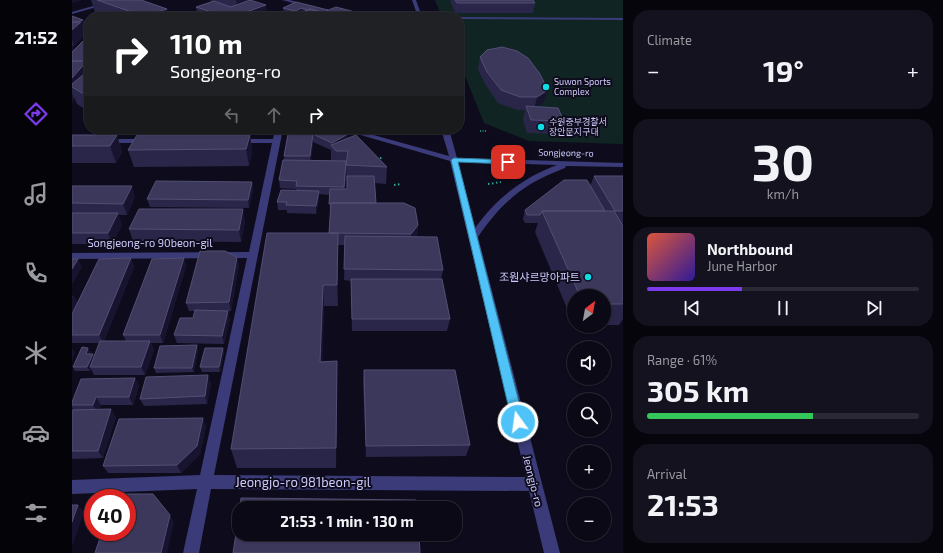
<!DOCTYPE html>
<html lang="en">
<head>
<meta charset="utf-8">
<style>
	body { margin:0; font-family:"Exo 2","Noto Sans KR",sans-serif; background:#13121e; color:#f1f3f6; height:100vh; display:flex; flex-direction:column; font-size:15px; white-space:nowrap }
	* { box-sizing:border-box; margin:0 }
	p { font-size:13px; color:#999aa0 }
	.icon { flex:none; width:22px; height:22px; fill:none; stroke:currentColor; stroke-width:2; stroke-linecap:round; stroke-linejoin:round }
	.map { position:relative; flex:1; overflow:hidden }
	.sheet { display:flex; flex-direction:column; gap:10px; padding:10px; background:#06050c; width:320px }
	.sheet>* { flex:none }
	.guide { position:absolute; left:12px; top:12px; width:380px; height:122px; border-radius:16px; box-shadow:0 1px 3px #0004,0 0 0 1px #2a2a34; background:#202124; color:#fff; overflow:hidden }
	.needle { width:26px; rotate:31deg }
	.buttons { position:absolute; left:495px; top:289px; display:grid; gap:8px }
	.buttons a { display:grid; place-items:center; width:44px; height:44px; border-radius:50%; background:#0a0915; box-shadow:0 1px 3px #0004,0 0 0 1px #2a2a34; font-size:20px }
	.speed { position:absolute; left:12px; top:489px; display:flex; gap:8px; font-size:20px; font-weight:700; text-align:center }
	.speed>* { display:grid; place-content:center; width:52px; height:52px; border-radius:50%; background:#0a0915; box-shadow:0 1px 3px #0004,0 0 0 1px #2a2a34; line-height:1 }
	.speed .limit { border:6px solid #d22; background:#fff; color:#111 }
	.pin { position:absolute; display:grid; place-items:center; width:34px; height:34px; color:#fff; margin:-17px; border-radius:8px; box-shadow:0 2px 6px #0006 }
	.me { position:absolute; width:44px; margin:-22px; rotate:346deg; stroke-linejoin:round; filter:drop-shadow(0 0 3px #0008) }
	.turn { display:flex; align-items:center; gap:14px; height:84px; padding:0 20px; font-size:18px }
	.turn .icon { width:52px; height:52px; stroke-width:2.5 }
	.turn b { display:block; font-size:28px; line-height:34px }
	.lanes { display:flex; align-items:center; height:38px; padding:0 20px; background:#0003; justify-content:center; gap:20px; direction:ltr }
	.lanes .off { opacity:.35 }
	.big { font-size:30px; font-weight:700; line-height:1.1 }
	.sheet .card { flex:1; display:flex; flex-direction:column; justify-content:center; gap:6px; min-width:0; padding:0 14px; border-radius:16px; background:#13121e }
	.sheet .dial { align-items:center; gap:0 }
	.dial b { font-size:52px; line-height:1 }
	.song { display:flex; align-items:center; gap:12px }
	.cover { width:48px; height:48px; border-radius:6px; background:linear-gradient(135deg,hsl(10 70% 55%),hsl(250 70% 35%)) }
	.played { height:4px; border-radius:2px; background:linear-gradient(90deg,#7c3aed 35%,#2a2a34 35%) }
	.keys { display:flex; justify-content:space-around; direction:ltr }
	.heat { display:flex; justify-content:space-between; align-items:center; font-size:22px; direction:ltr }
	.charge { height:6px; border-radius:3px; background:linear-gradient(90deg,#34c759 61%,#2a2a34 0) }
	.trip { position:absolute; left:160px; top:501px; width:230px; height:40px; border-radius:16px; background:#0a0915; box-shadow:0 1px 3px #0004,0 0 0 1px #2a2a34; font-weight:700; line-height:40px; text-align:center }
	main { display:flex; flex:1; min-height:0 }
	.menu { display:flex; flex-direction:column; width:72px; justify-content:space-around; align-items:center; background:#040408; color:#999aa0 }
	.menu .icon { width:28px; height:28px }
	.menu .current { color:#7c3aed }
	.menu b { font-size:18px; color:#f1f3f6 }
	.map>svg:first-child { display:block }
	.green { fill:#102523 }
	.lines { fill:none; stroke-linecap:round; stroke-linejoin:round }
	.path-far1 { stroke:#34a698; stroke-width:1.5; stroke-dasharray:1 1.5; stroke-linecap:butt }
	.path { stroke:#34a698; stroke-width:2; stroke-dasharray:1.5 2.5; stroke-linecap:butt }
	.minor { fill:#3a3b78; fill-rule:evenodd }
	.wall { fill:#2a2649; fill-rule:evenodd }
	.shaded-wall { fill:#18142f }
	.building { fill:#3c385c; stroke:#524f75 }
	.route { fill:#4fc3f7; stroke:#337fa1 }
	.poi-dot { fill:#0edce4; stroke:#0e0c1c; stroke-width:1.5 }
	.labels { text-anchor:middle; stroke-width:4; stroke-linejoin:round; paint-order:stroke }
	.far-poi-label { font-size:9px; fill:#cdcafc; stroke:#0e0c1c; text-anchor:start }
	.far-street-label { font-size:9px; fill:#cdcafc; stroke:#0e0c1c }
	.street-label { font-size:11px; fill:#cdcafc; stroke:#0e0c1c }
	.poi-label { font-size:11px; fill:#cdcafc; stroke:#0e0c1c; text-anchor:end }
	.near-street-label { font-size:13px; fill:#cdcafc; stroke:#0e0c1c }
</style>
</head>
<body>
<main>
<nav class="menu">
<b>21:52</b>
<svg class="icon current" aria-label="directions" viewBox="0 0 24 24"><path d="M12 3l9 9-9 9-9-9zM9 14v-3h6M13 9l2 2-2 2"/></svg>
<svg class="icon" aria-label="music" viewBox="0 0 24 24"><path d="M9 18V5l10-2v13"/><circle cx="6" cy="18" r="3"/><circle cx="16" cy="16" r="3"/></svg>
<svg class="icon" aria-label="phone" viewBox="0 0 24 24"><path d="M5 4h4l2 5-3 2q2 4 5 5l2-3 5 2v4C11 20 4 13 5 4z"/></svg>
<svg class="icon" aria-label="climate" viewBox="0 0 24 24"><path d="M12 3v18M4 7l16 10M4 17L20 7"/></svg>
<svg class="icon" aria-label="car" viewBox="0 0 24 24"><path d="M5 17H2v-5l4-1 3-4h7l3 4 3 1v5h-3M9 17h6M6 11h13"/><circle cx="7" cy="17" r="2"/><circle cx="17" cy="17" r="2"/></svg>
<svg class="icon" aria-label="filters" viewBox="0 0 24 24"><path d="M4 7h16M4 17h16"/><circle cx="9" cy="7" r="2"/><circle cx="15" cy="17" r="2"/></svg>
</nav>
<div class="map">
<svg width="551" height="553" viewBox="0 0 551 553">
	<rect width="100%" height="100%" fill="#0e0c1c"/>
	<!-- green -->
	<path class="green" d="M363,0H551V144L457,141L412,123L387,61V17H370Z"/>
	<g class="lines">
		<!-- path-far1 -->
		<path class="path-far1" d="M408,131H415
			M340,132L350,131"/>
		<!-- path -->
		<path class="path" d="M305,161L310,157
			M416,184L429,182
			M322,185L329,184"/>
		<!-- minor -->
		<path class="minor" d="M42,0H49L0,14V12Z
			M210,0H218L238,6L236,7Z
			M340,0H344L350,17H346Z
			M0,17L17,23V27L0,20Z
			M385,17H387L551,18V20L387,19V17Z
			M203,129H211L142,475L454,477L378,161L268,129H280L377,156L369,129H377L385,158L551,163V167L494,166L493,168C452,183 430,202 406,237L488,553H472L457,491L139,489L127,553H111L125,489L0,494V480L128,475L175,258L0,259V253L177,252L200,143H166L162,141L166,139H201ZM386,162L485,165C450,178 425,198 403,228Z
			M31,139H74L78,141L74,143H31Z"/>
	</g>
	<!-- wall -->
	<path class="wall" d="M19,0H69L95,9L97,17H35L23,12Z
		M137,0H181V1L195,17H126L124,7L141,1Z
		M378,0H461L463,3L461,13H383Z
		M224,2L256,10L302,17H217L220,16L212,13L211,8Z
		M0,16L11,20L13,26L11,27L13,35L2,46H1L2,50L17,36V112L5,104L2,97V100L0,103Z
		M408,57L476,90L472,102L466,107L492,121L488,134L455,133L451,119L453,110H445L426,103L413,84L406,69Z
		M74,129H104L103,130H75Z
		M113,129H157L155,133L114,132Z
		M162,129H194L188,131L162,132Z
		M217,129L276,138L315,167L314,184L303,183L304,203L346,225L345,236L371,270L369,279L378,319L375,331H280L279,281L272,280L273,245H266V306H252L250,362L265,361V382L264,468H165L159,449L257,233L259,212H258L257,195L247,194V199L244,214L215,213V210H206L205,202L224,190V189L208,188L207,180L212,160V156ZM241,142L259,150V160H239ZM274,168L275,189H273Z
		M0,135H45L50,152L44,163H0Z
		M178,135L180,151L177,166L62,167L56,150Z
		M522,176H551V319L547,325H532V296H502V325L463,232L466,223H453L451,219L453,210L518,186Z
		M180,182L181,190L177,208L78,207L75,199Z
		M0,186L63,197L55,215H46L50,225L40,244H0Z
		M173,221L169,242L61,241L57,229Z
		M59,258L62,267L32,341H54L51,335L112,258L114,266L91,343H79L82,350L73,375H22L19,369L18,371H3L1,367L16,348L19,352L18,354L22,356L28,343H0V295L6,303Z
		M167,265L159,311H145L158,319L152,344L105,343L102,335L121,318L123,311H117L114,303Z
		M125,345L126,349L122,372L84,373L82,368Z
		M151,348L152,352L148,372H130L128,367Z
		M292,370L398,445L394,456L294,457L291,382Z
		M63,378L67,386L61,405H29L27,410L44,417L31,458L0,459V410H2L0,408V402Z
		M139,383L135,404L72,406L68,399Z
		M134,426L128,454L109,473H36L31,466Z"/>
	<!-- shaded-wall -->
	<path class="shaded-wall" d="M0,0H10L0,3Z
		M164,0H181V3L165,9Z
		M194,5L195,17H160Z
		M230,8V14L223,16V11Z
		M95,9L97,17H71V16Z
		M11,20L13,26L11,27L13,35L2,46L0,39V30L4,22Z
		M1,45L3,51L0,54V46Z
		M15,61L17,66V79L0,87V78Z
		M476,90L472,102L462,110L465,97Z
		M0,93L2,100L0,103Z
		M188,129H194L188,131Z
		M241,134V142L239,164L238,156Z
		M276,134V141L260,146V143Z
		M45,135L50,152L44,163L38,146Z
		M178,135L180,151L177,166L174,149Z
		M180,182L181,190L177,208L176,200Z
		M60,186L63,197L55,215L51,204Z
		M247,191V199L244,214V206Z
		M171,209L173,221L169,242L167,230Z
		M46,213L50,225L40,244L36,233Z
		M346,225L345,237L338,246L339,234Z
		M266,233V306L265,285Z
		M165,257L167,265L159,311L157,302Z
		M59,258L62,267L31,343L27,335Z
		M112,258L114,266L91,343L88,335Z
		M6,259L10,267L0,285V269Z
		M251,285L252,306L250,383L248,362Z
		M1,295L6,303L0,315V298Z
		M156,311L158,319L152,344L150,336Z
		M78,341L82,350L73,375L69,367Z
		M125,345L126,349L122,372L120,368Z
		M0,348L3,353L0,361Z
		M16,348L19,352L16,358L14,354Z
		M151,348L152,352L148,372L147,367Z
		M21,354L24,358L18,367L19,369L18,371L15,367Z
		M265,361V382L264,468V448Z
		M136,375L139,383L135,404L133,396Z
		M63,378L67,386L61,405L57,397Z
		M24,397L29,405L26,413L21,405Z
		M39,409L44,417L31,458L26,451Z
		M131,418L134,426L128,454L109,473L105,465Z
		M6,505L12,512L0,547V522Z
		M98,515L102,522L95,553H89Z"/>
	<!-- building -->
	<path class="building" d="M25,0H69L95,9L71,16Z
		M178,0L194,5L160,17H155L124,7L142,1L159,7Z
		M383,0H461L463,3H385Z
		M224,2L256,10L254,11V12L252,13L238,9L236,10L230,8L223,11L211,8Z
		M264,7L302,17H277L254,11Z
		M238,9L266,17H217Z
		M0,16L11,20L5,22H0Z
		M0,22H9L0,30Z
		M17,36V63H16L15,61H0V52L15,37Z
		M430,47L445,51L456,58L468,74L476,90L465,97H448L429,90L415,72L408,57L415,50Z
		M0,61H15L0,78Z
		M17,70V93H10L0,87V84Z
		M454,106L486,108L492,121L459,120Z
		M217,129H265L276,134L260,143L241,134L238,156H212Z
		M0,135H45L38,146H0Z
		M65,135H178L174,149L56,150Z
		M284,135L315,167L274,165L276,151H264L259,145Z
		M211,160L274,161L272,187L224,186L225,181L207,180Z
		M275,176H302L304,203H259V204H257L258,189H275Z
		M522,176H551V211H543Z
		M492,180H515L533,211H470L468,215H455L453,210Z
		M84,181L180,182L176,200L75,199Z
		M0,186H60L51,204L0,203Z
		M209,190L247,191L244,206L214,205L215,202H205Z
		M259,203H332L343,208L346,225L339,234L257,233Z
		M67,209H171L167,230L57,229Z
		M470,211H542L551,226V304H532V296H508Z
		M0,213H46L36,233H0Z
		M195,233H266L265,285H251L248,362L265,361L264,448L159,449Z
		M273,236L365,237L371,270L272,269Z
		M128,251H153L165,257L157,302L114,303Z
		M59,258L27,335H0V314L27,259Z
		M112,258L88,335H51L80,259Z
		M0,259H6L0,269Z
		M279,279H370L378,319H280Z
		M123,310L156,311L150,336L102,335L108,318H121Z
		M28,341H78L69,367H18Z
		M125,345L120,368H82L88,346Z
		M10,347L16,348L14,354H21L15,367H1Z
		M133,348H151L147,367H128Z
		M292,370H383L398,445L294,446Z
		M136,375L133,396L68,399L74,377Z
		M63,378L57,397H24L21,405H0V402L9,379Z
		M39,409L26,451H0V410Z
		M131,418L125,446L105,465L31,466L47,419Z
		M41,494H81L98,515L89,553H23L30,532H55V498H40Z
		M169,498L344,500L345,508H168Z
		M0,505H6L0,522Z
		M167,513V534H347L348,553H161Z"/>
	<!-- route -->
	<path class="route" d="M382,158L436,160L440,162L436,164L386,162L452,422L450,426L446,427L442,426L440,422L379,160Z"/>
	<!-- markers -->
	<g class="poi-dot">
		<circle cx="474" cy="87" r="4"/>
		<circle cx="469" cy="127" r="4"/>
		<circle cx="516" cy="277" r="4"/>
	</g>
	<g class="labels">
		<!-- far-poi labels -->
		<g class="far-poi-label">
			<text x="482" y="85">Suwon Sports<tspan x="482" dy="10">Complex</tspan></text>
			<text x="477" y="125">수원중부경찰서<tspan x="477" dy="10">장안문지구대</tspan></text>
		</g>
		<!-- far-street labels -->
		<g class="far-street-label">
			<text transform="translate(494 153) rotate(1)" y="3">Songjeong-ro</text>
		</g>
		<!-- street labels -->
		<g class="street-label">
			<text x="78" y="247">Songjeong-ro 90beon-gil</text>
			<text transform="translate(461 481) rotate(76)" y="4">Jeongjo-ro</text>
		</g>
		<!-- poi labels -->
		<g class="poi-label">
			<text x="508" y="281">조원샤르망아파트</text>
		</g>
		<!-- near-street labels -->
		<g class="near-street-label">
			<text x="231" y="487">Jeongjo-ro 981beon-gil</text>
		</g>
	</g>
</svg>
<div class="buttons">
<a><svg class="needle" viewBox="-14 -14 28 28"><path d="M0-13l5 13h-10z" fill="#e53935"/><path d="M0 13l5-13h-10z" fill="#999aa0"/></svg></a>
<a><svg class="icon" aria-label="sound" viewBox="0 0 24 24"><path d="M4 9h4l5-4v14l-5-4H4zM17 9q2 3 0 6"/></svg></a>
<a><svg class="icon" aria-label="search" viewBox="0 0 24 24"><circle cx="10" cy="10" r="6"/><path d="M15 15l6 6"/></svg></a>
<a>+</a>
<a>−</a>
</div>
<div class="speed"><div class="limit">40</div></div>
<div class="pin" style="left:436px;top:162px;background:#d93025"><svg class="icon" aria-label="arrive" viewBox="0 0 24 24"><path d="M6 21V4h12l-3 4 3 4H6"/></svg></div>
<svg class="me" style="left:446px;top:422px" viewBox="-20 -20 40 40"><circle r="17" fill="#4fc3f7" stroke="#fff" stroke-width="3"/><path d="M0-11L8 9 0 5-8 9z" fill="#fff"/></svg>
<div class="trip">21:53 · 1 min · 130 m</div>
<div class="guide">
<div class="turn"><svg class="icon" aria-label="right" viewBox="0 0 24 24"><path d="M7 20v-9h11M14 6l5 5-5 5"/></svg><div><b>110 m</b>Songjeong-ro</div></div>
<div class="lanes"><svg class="icon off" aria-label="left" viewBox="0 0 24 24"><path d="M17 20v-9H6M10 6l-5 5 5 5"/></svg><svg class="icon off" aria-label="ahead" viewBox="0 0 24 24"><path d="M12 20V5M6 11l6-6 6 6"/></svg><svg class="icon" aria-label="right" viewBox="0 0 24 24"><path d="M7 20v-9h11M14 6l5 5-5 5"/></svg></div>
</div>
</div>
<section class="sheet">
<div class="card"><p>Climate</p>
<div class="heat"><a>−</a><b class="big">19°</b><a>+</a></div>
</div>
<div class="card dial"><b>30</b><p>km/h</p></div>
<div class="card">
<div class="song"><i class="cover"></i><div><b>Northbound</b><p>June Harbor</p></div></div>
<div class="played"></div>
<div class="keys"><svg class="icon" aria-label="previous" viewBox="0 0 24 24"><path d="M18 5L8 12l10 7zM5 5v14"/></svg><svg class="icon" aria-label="pause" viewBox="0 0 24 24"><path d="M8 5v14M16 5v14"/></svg><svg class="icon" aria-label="next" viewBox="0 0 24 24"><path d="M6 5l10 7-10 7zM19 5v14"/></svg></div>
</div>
<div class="card"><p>Range · 61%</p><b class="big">305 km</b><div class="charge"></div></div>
<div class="card"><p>Arrival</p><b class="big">21:53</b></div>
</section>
</main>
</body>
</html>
